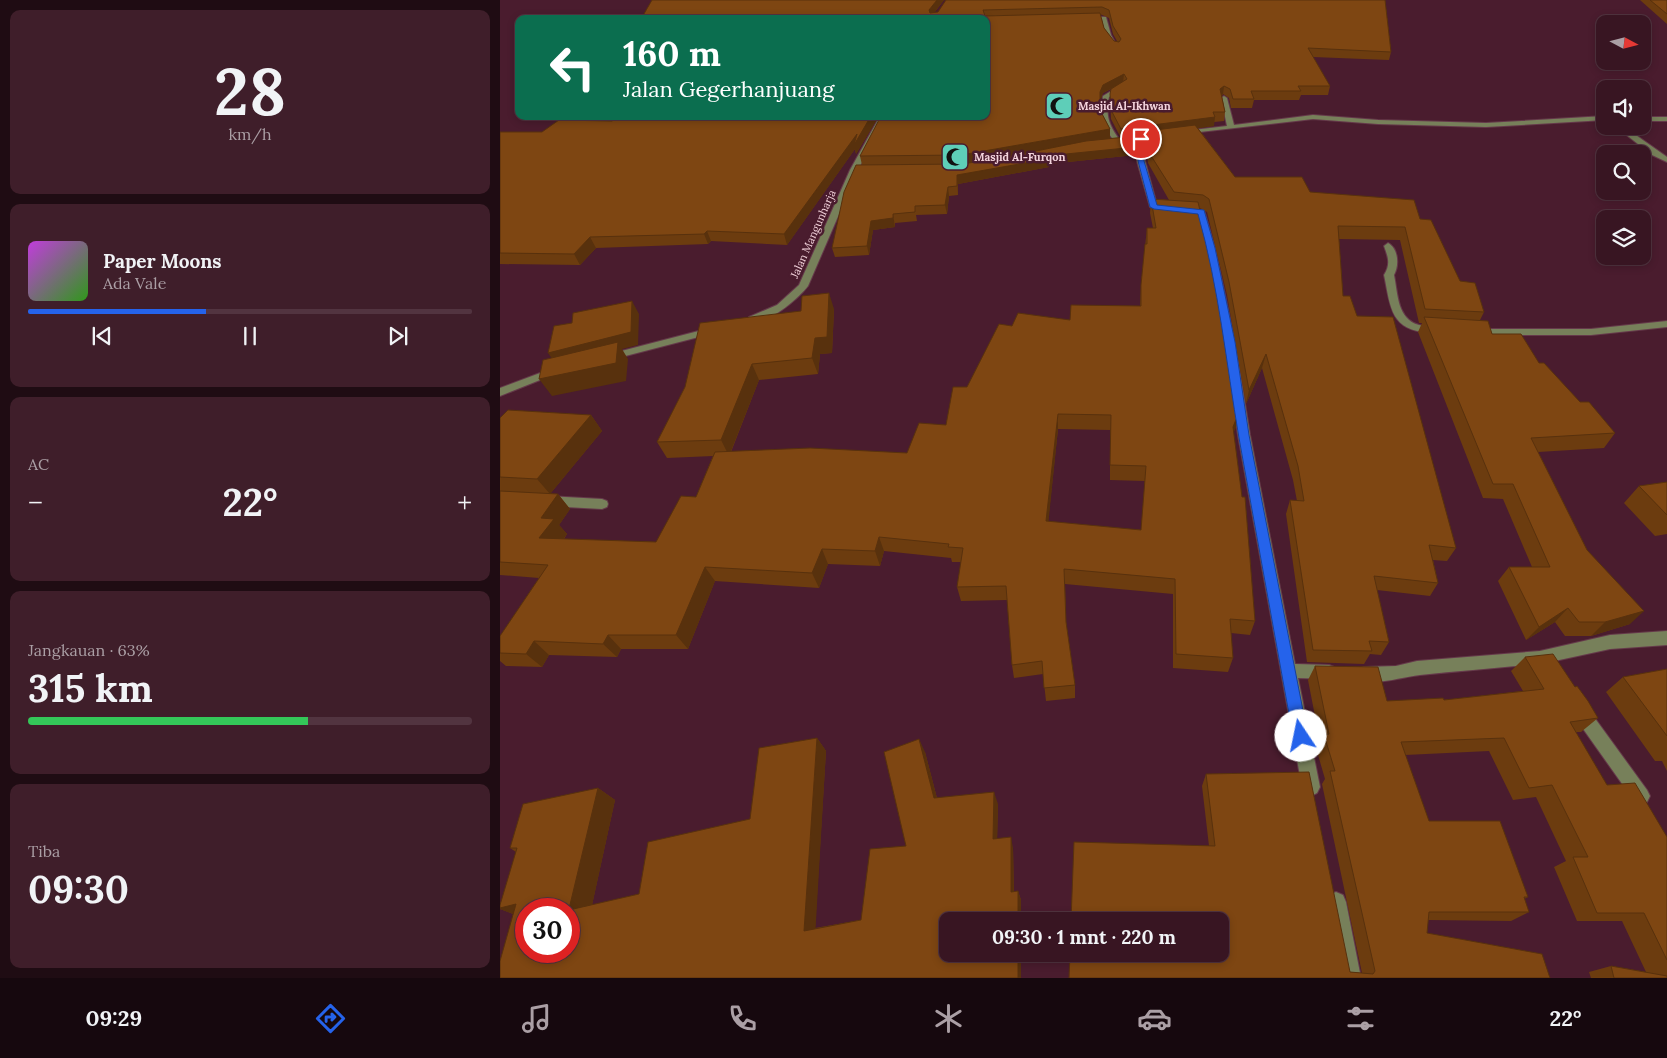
<!DOCTYPE html>
<html lang="id">
<head>
<meta charset="utf-8">
<style>
	body { margin:0; font-family:Lora,serif; background:#3f1e2a; color:#f1f3f6; height:100vh; display:flex; flex-direction:column; font-size:19px; white-space:nowrap }
	* { box-sizing:border-box; margin:0 }
	p { font-size:16px; color:#ab9fa5 }
	.icon { flex:none; width:28px; height:28px; fill:none; stroke:currentColor; stroke-width:2; stroke-linecap:round; stroke-linejoin:round }
	.map { position:relative; flex:1; overflow:hidden }
	.side { display:flex; flex-direction:column; gap:10px; padding:10px; background:#1f0c13; width:500px }
	.side>* { flex:none }
	.hud { position:absolute; left:15px; top:15px; width:475px; height:105px; border-radius:10px; box-shadow:0 2px 8px #0003,0 0 0 1px #523440; background:#0b6e4f; color:#fff; overflow:hidden }
	.needle { width:32px; rotate:97deg }
	.controls { position:absolute; left:1096px; top:15px; display:grid; gap:10px }
	.controls a { display:grid; place-items:center; width:55px; height:55px; border-radius:10px; background:#381522; box-shadow:0 2px 8px #0003,0 0 0 1px #523440; font-size:25px }
	.speed { position:absolute; left:15px; top:898px; display:flex; gap:10px; font-size:25px; font-weight:700; text-align:center }
	.speed>* { display:grid; place-content:center; width:65px; height:65px; border-radius:50%; background:#381522; box-shadow:0 2px 8px #0003,0 0 0 1px #523440; line-height:1 }
	.speed .limit { border:8px solid #d22; background:#fff; color:#111 }
	.pin { position:absolute; display:grid; place-items:center; width:42px; height:42px; color:#fff; margin:-21px; border:2px solid #fff; border-radius:50%; box-shadow:0 1px 5px #0007 }
	.me { position:absolute; width:55px; margin:-28px; rotate:349deg; stroke-linejoin:round; filter:drop-shadow(0 0 4px #0008) }
	.turn { display:flex; align-items:center; gap:18px; height:105px; padding:0 25px; font-size:22px }
	.turn .icon { width:65px; height:65px; stroke-width:2.5 }
	.turn b { display:block; font-size:35px; line-height:42px }
	.big { font-size:38px; font-weight:700; line-height:1.1 }
	.side .tile { flex:1; display:flex; flex-direction:column; justify-content:center; gap:8px; min-width:0; padding:0 18px; border-radius:10px; background:#3f1e2a }
	.side .dial { align-items:center; gap:0 }
	.dial b { font-size:65px; line-height:1 }
	.song { display:flex; align-items:center; gap:15px }
	.cover { width:60px; height:60px; border-radius:8px; background:linear-gradient(135deg,hsl(290 70% 55%),hsl(110 70% 35%)) }
	.played { height:5px; border-radius:2px; background:linear-gradient(90deg,#2563eb 40%,#523440 40%) }
	.keys { display:flex; justify-content:space-around; direction:ltr }
	.heat { display:flex; justify-content:space-between; align-items:center; font-size:28px; direction:ltr }
	.charge { height:8px; border-radius:4px; background:linear-gradient(90deg,#34c759 63%,#523440 0) }
	.trip { position:absolute; left:439px; top:912px; width:290px; height:50px; border-radius:10px; background:#381522; box-shadow:0 2px 8px #0003,0 0 0 1px #523440; font-weight:700; line-height:50px; text-align:center }
	.tab-bar { display:flex; height:80px; justify-content:space-around; align-items:center; background:#16080e; color:#ab9fa5 }
	.tab-bar .icon { width:35px; height:35px }
	.tab-bar .selected { color:#2563eb }
	.tab-bar b { font-size:22px; color:#f1f3f6 }
	main { display:flex; flex:1; min-height:0 }
	.map>svg:first-child { display:block }
	.lines { fill:none; stroke-linecap:round; stroke-linejoin:round }
	.minor-casing { stroke:#65394a; stroke-width:2 }
	.minor { fill:#77805a; fill-rule:evenodd }
	.wall { fill:#6c3c0f; fill-rule:evenodd }
	.shaded-wall { fill:#58310d }
	.building { fill:#7e4612; stroke:#58310d; fill-rule:evenodd }
	.route { fill:#2563eb; stroke:#184099 }
	.labels { text-anchor:middle; stroke-width:5; stroke-linejoin:round; paint-order:stroke }
	.far-poi-label { font-size:11px; font-weight:bold; fill:#f3d3dc; stroke:#4a1c2e; text-anchor:start }
	.far-street-label { font-size:11px; fill:#f3d3dc; stroke:#4a1c2e }
</style>
</head>
<body>
<main>
<section class="side">
<div class="tile dial"><b>28</b><p>km/h</p></div>
<div class="tile">
<div class="song"><i class="cover"></i><div><b>Paper Moons</b><p>Ada Vale</p></div></div>
<div class="played"></div>
<div class="keys"><svg class="icon" aria-label="previous" viewBox="0 0 24 24"><path d="M18 5L8 12l10 7zM5 5v14"/></svg><svg class="icon" aria-label="pause" viewBox="0 0 24 24"><path d="M8 5v14M16 5v14"/></svg><svg class="icon" aria-label="next" viewBox="0 0 24 24"><path d="M6 5l10 7-10 7zM19 5v14"/></svg></div>
</div>
<div class="tile"><p>AC</p>
<div class="heat"><a>−</a><b class="big">22°</b><a>+</a></div>
</div>
<div class="tile"><p>Jangkauan · 63%</p><b class="big">315 km</b><div class="charge"></div></div>
<div class="tile"><p>Tiba</p><b class="big">09:30</b></div>
</section>
<div class="map">
<svg width="1167" height="978" viewBox="0 0 1167 978">
	<rect width="100%" height="100%" fill="#4a1c2e"/>
	<g class="lines">
		<!-- minor casing -->
		<g class="minor-casing">
			<path id="minor" d="M582,16L606,17L611,35L618,48H614L605,35L602,19L584,18Z
				M621,85L626,86L609,97C605,115 609,126 620,140L641,137L644,139L645,161L657,205L665,206V210L654,209L650,207L637,161L638,142L616,143C603,128 599,116 603,96Z
				M724,96L727,98L734,125L813,115L878,120L986,123L1105,116V120L986,127L878,124L813,119L682,134V132L684,131L727,126L721,98Z
				M380,116H386L358,170L308,286C297,300 268,325 249,321V317L277,305L299,285L350,170Z
				M1142,117H1167V121H1142Z
				M1115,126H1123L1167,157V162L1152,155Z
				M682,209L704,210L715,248L735,342L750,435L795,664L829,665L834,667L837,672L834,677L829,679L798,678L820,787L817,793L811,796L805,793L802,787L738,435L725,342L707,248L698,214L682,213Z
				M888,243C899,249 899,266 894,275C898,294 897,319 919,325C925,327 932,326 939,328V332C933,333 928,332 923,332C889,328 890,302 884,275C891,264 888,257 884,246Z
				M1167,321V327L1091,335H975L970,332L975,329H1091Z
				M214,327L219,330L218,332L110,360L105,357L106,355Z
				M56,367L61,370L60,372L0,396V388Z
				M47,496L102,499L107,501L108,504L107,507L102,509L47,506L43,504L41,501L43,498Z
				M1167,631V645L1110,649L1050,662L1048,665L1043,667L1037,664C998,668 959,671 920,675C901,677 878,686 859,679L856,674L859,669L864,667L896,666L917,661L1040,651L1110,635Z
				M1080,703L1086,706L1147,790L1150,796L1147,802L1141,805L1135,802L1074,716L1072,711L1074,706Z
				M836,892L843,895L846,902L861,978H841L826,902L829,895Z"/>
		</g>
		<!-- minor -->
		<use href="#minor" class="minor"/>
	</g>
	<!-- wall -->
	<path class="wall" d="M444,0L434,13L438,12L446,0H885L891,52L889,60L813,57L830,86L828,95H801L799,100H754L752,108H731L729,98L723,94L722,96L725,112L724,121L714,122V126L698,128L735,177L810,192L920,219L960,281L984,312L980,320L992,334L1039,363L1080,402L1115,433L1104,448L1038,452L1087,550L1130,624L1091,636H1065L1055,622L1026,640L998,581L1009,567H1032L1003,499L983,498L918,332L922,323H919L900,240L839,239L843,296L857,316L956,548L947,561L933,560L938,583L930,596L877,590L889,642L881,655L870,654L864,664L807,662L786,514L790,500L797,501L793,480L762,368L746,404L727,295L707,212L700,208L739,412L736,427L733,433L755,621L750,635L731,633L733,658L728,672L673,668V594L565,584L566,622L575,685V698L546,701L543,674L514,678L512,665L507,600L461,601L457,587L461,562H452L451,558L384,551L380,566L328,564L319,588L215,581L188,649H121L117,657L49,655L42,667L6,666L0,661V636L39,578L0,575V418L91,415L102,431L50,494H58L70,509L59,525L67,534L64,539L156,542L196,497L213,456L167,458L157,442L185,387L334,309L332,353L320,354L318,374L259,380L231,452L407,453L446,425L467,387L512,326L570,320L640,306L641,285L647,228H653L650,213L651,199L669,200L648,163L646,143V135L636,136L635,155L549,164V167L458,184V195L449,196L447,214L416,215L417,221L395,223V227L373,230L369,255L335,257L332,248L362,165L360,156L486,19H141ZM600,14L609,18L613,34L617,41H614L604,28ZM613,88L610,94L611,119L621,138L610,139V129L600,110V101L603,93ZM558,429L610,430V480L645,481L641,530L548,522Z
		M1140,0H1167V24Z
		M120,116H379L356,154L355,149L287,245L211,241L208,244L96,248L80,265L0,264V132H42L112,121Z
		M1167,482V534L1155,536L1124,503L1139,486Z
		M1025,657L1075,687L1098,718L1081,732H1076L1107,785L1167,837V978H1091L1089,972L1111,966L1146,972L1122,921H1077L1054,867L1066,861L1036,797L1013,800L989,751L905,755L929,821L1028,897L1024,899L1029,912L1011,921L928,920L927,933L1050,978H569L709,846L702,786L706,774L850,972L862,973L822,784L825,779L816,748L820,742L808,680L815,666L887,701L944,700L1023,691L1011,671Z
		M1167,669V771L1162,761H1155L1106,692L1123,677Z
		M317,738L326,751L315,928L361,920L406,846L425,752L437,798L498,804L497,838L513,848L514,892L518,891L521,900V921H448V954L13,914L0,909L16,852L10,848L98,788L115,800L92,905L139,894L250,819Z"/>
	<!-- shaded-wall -->
	<path class="shaded-wall" d="M437,0H444L430,18L429,10Z
		M624,74L623,82L603,93L600,101V92L603,85Z
		M724,86L723,94L719,98L720,89Z
		M371,116H379L356,154L355,149L287,245L284,234L357,134Z
		M715,117L714,126L647,135V131L646,135L621,138V129Z
		M610,129V139L462,165L461,155Z
		M636,147L635,155L549,164V167L458,184V195L457,175L546,156Z
		M448,187L449,196L447,214L445,205Z
		M393,214L395,227L373,230L369,255L367,246L371,221Z
		M207,231L211,241L208,244L204,234Z
		M90,237L96,248L80,265L74,254Z
		M329,293L334,309L332,353L320,354L318,374L312,358L315,338Z
		M132,301L139,314L138,345L122,349L128,359L126,381L52,396L39,379L57,366L48,353Z
		M766,354L762,368L746,404L749,390Z
		M252,364L259,380L229,456L221,440Z
		M739,412L736,427L729,443L733,427Z
		M558,414V429L547,536L546,521Z
		M91,415L102,431L50,494L37,479Z
		M58,494L70,509L59,525L67,534L53,553L39,538L41,518Z
		M379,537L384,551L380,566L375,551Z
		M322,549L328,564L319,588L312,573Z
		M205,567L215,581L188,649L176,635Z
		M1068,608L1055,622L1026,640L1039,627Z
		M1144,611L1130,624L1091,636L1105,622Z
		M108,635L121,649L117,657L103,644Z
		M34,641L49,655L42,667L26,654Z
		M317,738L326,751L315,938L304,931Z
		M419,739L425,752L440,810L434,798Z
		M98,788L115,800L89,919L69,910Z
		M494,792L498,804L497,849L493,839Z
		M511,837L513,848L514,901L511,892Z
		M518,891L521,900V921H518Z
		M16,904L22,917L0,909V908Z
		M518,954H521V978H518Z"/>
	<!-- building -->
	<path class="building" d="M152,0H437L429,10L430,13L438,12L446,0H885L891,52L808,48L830,86H798L801,91H751L754,99H733L730,89L724,86L720,89L725,112H713L715,117L621,129L611,110L610,94L611,89L627,79L624,74L603,85L600,92V110L610,129L461,155L360,156L381,116H486V19H141ZM602,7L609,10L613,26L621,39L619,42L614,41L604,28L600,13L485,16L483,10Z
		M1150,0H1167V14Z
		M120,116H371L354,145L357,134L284,234L207,231L204,234L90,237L74,254L0,253V132H42L59,120L112,121Z
		M695,125L735,177H802L810,192L914,200L920,219L931,220L960,281L975,283L984,312L925,309L905,227L838,226L843,296H850L857,316L893,317L956,548L929,545L938,583L874,576L889,642L869,641L872,651L813,650L790,500L804,501L798,466L766,354L749,390L729,282L709,199L703,195L674,192L648,151L647,131Z
		M636,136V147L546,156L548,159L457,175V186L448,187L445,205L415,206V212L393,214V218L371,221L367,246L332,248L344,192L356,165L461,164L491,160L586,141Z
		M651,199L698,202L722,305L739,412L733,427L742,497H745L755,621L730,619L733,658L676,654L675,579L564,569L566,622L575,685L544,688L542,661L512,665L506,586L457,587L463,548L448,547L449,544L379,537L375,551L322,549L312,573L205,567L176,635H108L103,644L34,641L26,654L0,653V636L48,565L0,562V491L58,494L41,518L54,519L39,538L156,542L181,496L196,497L215,452L310,448L407,453L419,423L446,425L453,387H467L499,324L512,326L518,313L570,320L571,305L641,306V285L645,244H647V228H656ZM558,414L611,415L610,465L646,466L641,530L546,521Z
		M329,293L327,337L315,338L312,358L252,364L221,440L157,442L185,387L200,323L301,311L302,296Z
		M132,301L131,332L48,353L54,326L72,323L73,313Z
		M924,317L988,321L992,334H1021L1039,363H1044L1080,402H1089L1115,433L1031,438L1087,550L1144,611L1105,622H1079L1068,608L1039,627L1009,567H1050L1013,484H993Z
		M118,342L116,363L39,379L43,360Z
		M8,410L91,415L37,479L0,477V418Z
		M1167,482V515L1139,486Z
		M1053,654L1075,687L1077,686L1088,701L1098,718L1070,722L1107,785L1135,783L1167,837V960L1144,913H1097L1073,857H1088L1052,785L1029,788L1004,738L901,742L929,821H1000L1028,897H1024L1029,912H929L927,933L1042,954L1050,978H569L570,954H720V921H571L574,842L715,846L706,774L809,772L850,972L873,974L875,971L830,771H835L824,735L829,734L815,666L878,667L887,701L943,698L944,700L1044,689L1025,657Z
		M1167,669V736L1123,677Z
		M317,738L304,931L361,920L370,849L406,846L384,752L419,739L434,798L494,792L493,839L511,837V892L518,891V921H448V954H518V978H0V961L16,904L0,908V905L17,848H10L23,804L98,788L69,909H26V951H69V910L139,894L148,842L250,819L259,748Z
		M1111,966L1167,976V978H1114Z"/>
	<!-- route -->
	<path class="route" d="M641,137L644,139V161L657,205L704,210L715,248L735,342L749,435L808,736L806,742L801,744L795,742L793,736C775,637 757,537 739,438C726,362 719,288 698,214L654,209L650,207L638,161V139Z"/>
	<!-- icons -->
	<defs>
		<g id="mosque-square" transform="scale(1.4375)"><rect x="-9" y="-9" width="18" height="18" rx="4" fill="#5eceb8" stroke="#4a1c2e"/><path d="M3.5-4.9A6 6 0 1 0 3.5 4.9A5 5 0 1 1 3.5-4.9Z" fill="#111"/></g>
	</defs>
	<g fill-rule="evenodd">
		<use href="#mosque-square" x="559" y="106"/>
		<use href="#mosque-square" x="455" y="157"/>
	</g>
	<g class="labels">
		<!-- far-poi labels -->
		<g class="far-poi-label">
			<text x="578" y="110">Masjid Al-Ikhwan</text>
			<text x="474" y="161">Masjid Al-Furqon</text>
		</g>
		<!-- far-street labels -->
		<g class="far-street-label">
			<text transform="translate(313 234) rotate(-66)" y="4">Jalan Mangunharja</text>
		</g>
	</g>
</svg>
<div class="controls">
<a><svg class="needle" viewBox="-14 -14 28 28"><path d="M0-13l5 13h-10z" fill="#e53935"/><path d="M0 13l5-13h-10z" fill="#ab9fa5"/></svg></a>
<a><svg class="icon" aria-label="sound" viewBox="0 0 24 24"><path d="M4 9h4l5-4v14l-5-4H4zM17 9q2 3 0 6"/></svg></a>
<a><svg class="icon" aria-label="search" viewBox="0 0 24 24"><circle cx="10" cy="10" r="6"/><path d="M15 15l6 6"/></svg></a>
<a><svg class="icon" aria-label="layers" viewBox="0 0 24 24"><path d="M12 4l9 5-9 5-9-5zM3 14l9 5 9-5"/></svg></a>
</div>
<div class="speed"><div class="limit">30</div></div>
<div class="pin" style="left:641px;top:139px;background:#d93025"><svg class="icon" aria-label="arrive" viewBox="0 0 24 24"><path d="M6 21V4h12l-3 4 3 4H6"/></svg></div>
<svg class="me" style="left:801px;top:736px" viewBox="-20 -20 40 40"><circle r="19" fill="#fff"/><path d="M0-13L10 11 0 6-10 11z" fill="#2563eb"/></svg>
<div class="trip">09:30 · 1 mnt · 220 m</div>
<div class="hud">
<div class="turn"><svg class="icon" aria-label="left" viewBox="0 0 24 24"><path d="M17 20v-9H6M10 6l-5 5 5 5"/></svg><div><b>160 m</b>Jalan Gegerhanjuang</div></div>
</div>
</div>
</main>
<nav class="tab-bar">
<b>09:29</b>
<svg class="icon selected" aria-label="directions" viewBox="0 0 24 24"><path d="M12 3l9 9-9 9-9-9zM9 14v-3h6M13 9l2 2-2 2"/></svg>
<svg class="icon" aria-label="music" viewBox="0 0 24 24"><path d="M9 18V5l10-2v13"/><circle cx="6" cy="18" r="3"/><circle cx="16" cy="16" r="3"/></svg>
<svg class="icon" aria-label="phone" viewBox="0 0 24 24"><path d="M5 4h4l2 5-3 2q2 4 5 5l2-3 5 2v4C11 20 4 13 5 4z"/></svg>
<svg class="icon" aria-label="climate" viewBox="0 0 24 24"><path d="M12 3v18M4 7l16 10M4 17L20 7"/></svg>
<svg class="icon" aria-label="car" viewBox="0 0 24 24"><path d="M5 17H2v-5l4-1 3-4h7l3 4 3 1v5h-3M9 17h6M6 11h13"/><circle cx="7" cy="17" r="2"/><circle cx="17" cy="17" r="2"/></svg>
<svg class="icon" aria-label="filters" viewBox="0 0 24 24"><path d="M4 7h16M4 17h16"/><circle cx="9" cy="7" r="2"/><circle cx="15" cy="17" r="2"/></svg>
<b>22°</b>
</nav>
</body>
</html>
